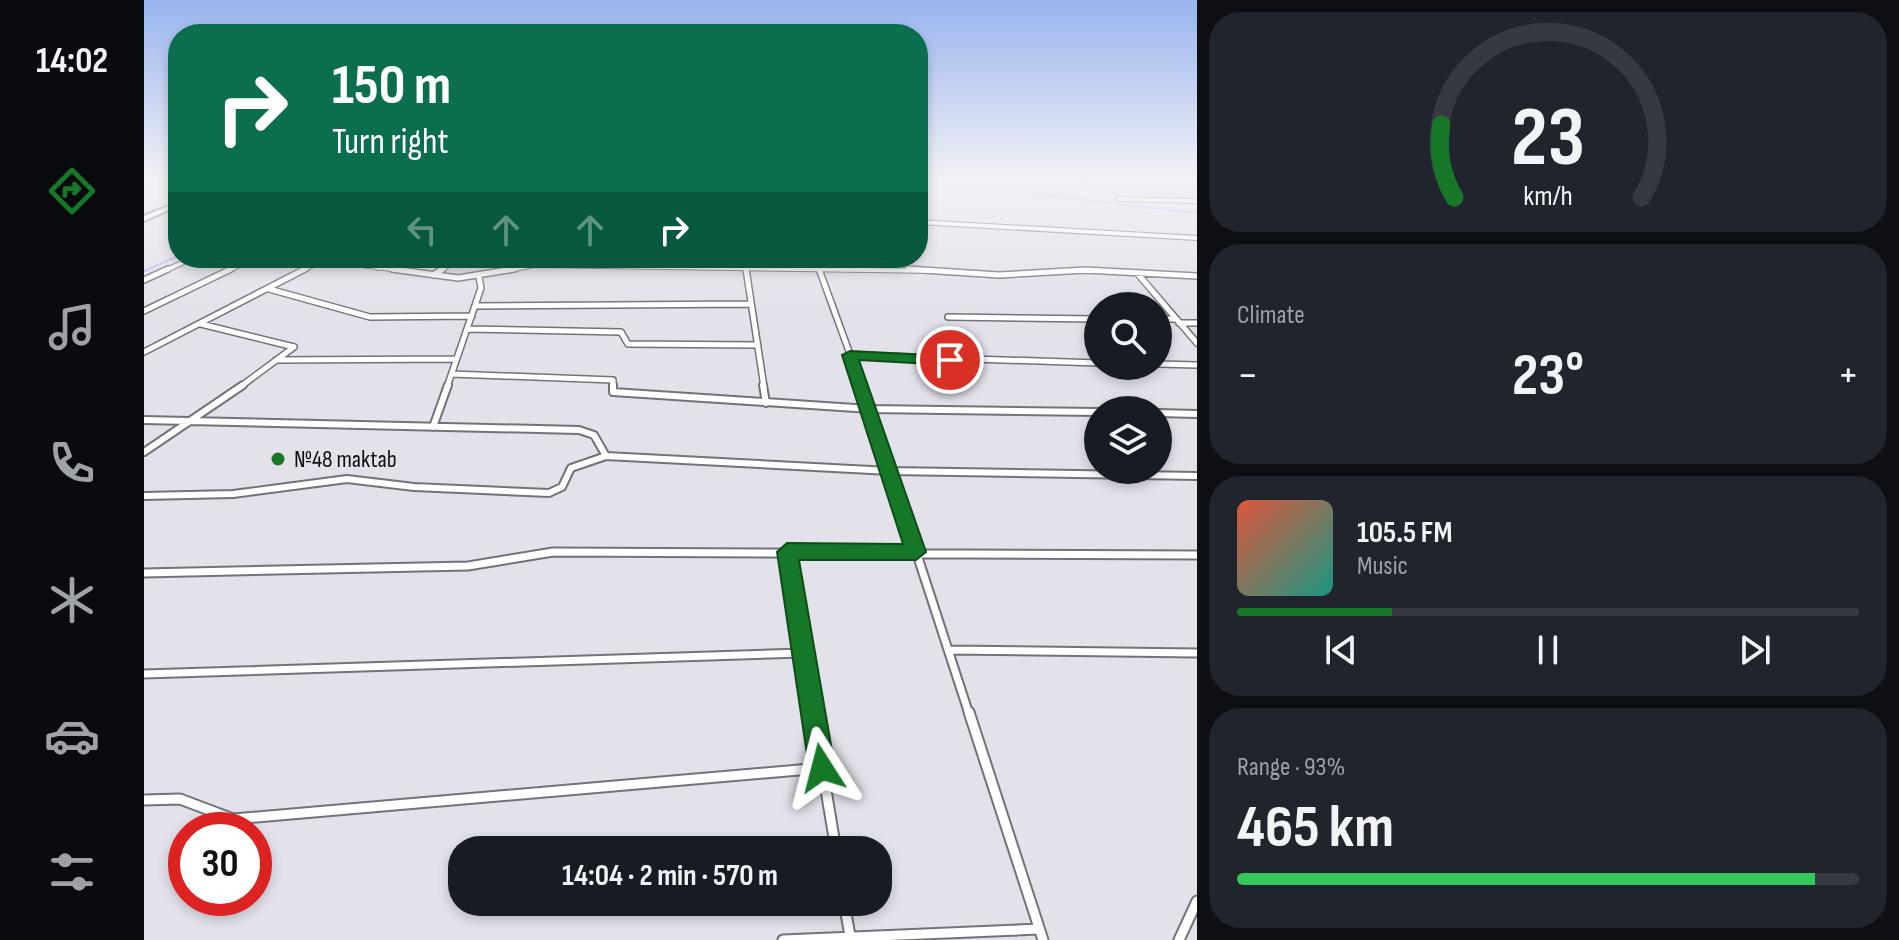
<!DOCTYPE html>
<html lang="en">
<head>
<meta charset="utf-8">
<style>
	body { margin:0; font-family:"Sofia Sans Condensed",sans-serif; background:#20242c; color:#f1f3f6; height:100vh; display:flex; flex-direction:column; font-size:30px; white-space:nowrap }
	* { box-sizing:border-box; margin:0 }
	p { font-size:26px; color:#9ea1a6 }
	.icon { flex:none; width:44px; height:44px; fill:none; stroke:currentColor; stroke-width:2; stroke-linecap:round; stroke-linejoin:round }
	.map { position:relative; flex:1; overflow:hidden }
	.side { display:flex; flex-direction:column; gap:12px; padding:12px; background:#0d0f14; width:702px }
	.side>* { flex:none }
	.guide { position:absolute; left:24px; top:24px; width:760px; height:244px; border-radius:32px; box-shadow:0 4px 12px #0003; background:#0b6e4f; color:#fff; overflow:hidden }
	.fabs { position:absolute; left:940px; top:292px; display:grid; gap:16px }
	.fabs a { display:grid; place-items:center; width:88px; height:88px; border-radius:50%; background:#171b24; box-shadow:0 4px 12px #0003; font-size:40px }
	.speed { position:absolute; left:24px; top:812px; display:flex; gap:16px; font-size:40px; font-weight:700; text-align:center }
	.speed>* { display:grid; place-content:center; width:104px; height:104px; border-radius:50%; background:#171b24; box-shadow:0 4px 12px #0003; line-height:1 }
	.speed .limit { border:12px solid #d22; background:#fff; color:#111 }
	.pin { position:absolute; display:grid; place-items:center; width:68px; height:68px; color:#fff; margin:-34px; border:4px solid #fff; border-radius:50%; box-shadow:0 2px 8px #0007 }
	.me { position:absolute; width:88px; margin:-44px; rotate:351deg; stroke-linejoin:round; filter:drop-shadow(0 0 6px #0008) }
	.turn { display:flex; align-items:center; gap:28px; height:168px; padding:0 32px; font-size:36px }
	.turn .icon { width:104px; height:104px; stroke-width:2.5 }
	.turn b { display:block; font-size:56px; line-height:68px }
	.lanes { display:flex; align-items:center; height:76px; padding:0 32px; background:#0003; justify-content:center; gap:40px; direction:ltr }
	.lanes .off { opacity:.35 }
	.big { font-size:60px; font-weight:700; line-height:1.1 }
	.side .tile { flex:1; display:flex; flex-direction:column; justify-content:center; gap:12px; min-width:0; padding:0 28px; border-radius:32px; background:#20242c }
	.side .dial { align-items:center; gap:0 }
	.dial svg { height:208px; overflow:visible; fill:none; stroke:#363941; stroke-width:7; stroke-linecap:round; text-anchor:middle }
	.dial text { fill:#f1f3f6; stroke:none }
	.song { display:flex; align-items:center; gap:24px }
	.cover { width:96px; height:96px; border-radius:12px; background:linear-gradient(135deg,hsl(10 70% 55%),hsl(170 70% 35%)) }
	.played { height:8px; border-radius:4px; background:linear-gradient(90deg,#167728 25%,#363941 25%) }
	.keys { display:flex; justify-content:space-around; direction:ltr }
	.heat { display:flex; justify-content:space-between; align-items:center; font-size:44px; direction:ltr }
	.charge { height:12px; border-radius:6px; background:linear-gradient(90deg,#34c759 93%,#363941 0) }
	.trip { position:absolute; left:304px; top:836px; width:444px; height:80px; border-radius:32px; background:#171b24; box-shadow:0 4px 12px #0003; font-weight:700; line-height:80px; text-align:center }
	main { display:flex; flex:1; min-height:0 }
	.dock { display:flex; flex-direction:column; width:144px; justify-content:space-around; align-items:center; background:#090b0e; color:#9ea1a6 }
	.dock .icon { width:56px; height:56px }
	.dock .selected { color:#167728 }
	.dock b { font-size:36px; color:#f1f3f6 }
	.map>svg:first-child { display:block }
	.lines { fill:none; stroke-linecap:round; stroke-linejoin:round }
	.stream { stroke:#c4b4f6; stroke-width:2 }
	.minor-far4-casing { stroke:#73727a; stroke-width:6 }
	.minor-far3-casing { stroke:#73727a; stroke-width:8 }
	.minor-far2-casing { stroke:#73727a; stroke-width:10 }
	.minor-far1-casing { stroke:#73727a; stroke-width:11 }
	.minor-casing { stroke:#73727a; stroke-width:13 }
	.trunk-casing { stroke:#73727a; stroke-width:4 }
	.minor-far4 { stroke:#fff; stroke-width:4 }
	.minor-far3 { stroke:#fff; stroke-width:5 }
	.minor-far2 { stroke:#fff; stroke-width:6 }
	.minor-far1 { stroke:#fff; stroke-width:7 }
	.minor { stroke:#fff; stroke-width:9 }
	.trunk { fill:#fff; fill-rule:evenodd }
	.route { fill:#167728; stroke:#0e4d1a; stroke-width:2 }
	.poi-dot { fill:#167728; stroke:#e3e1ea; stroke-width:3 }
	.labels { text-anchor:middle; stroke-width:7; stroke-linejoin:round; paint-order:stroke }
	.poi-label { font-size:24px; fill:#0f0e11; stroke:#e3e1ea; text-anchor:start }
</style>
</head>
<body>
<main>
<nav class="dock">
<b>14:02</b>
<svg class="icon selected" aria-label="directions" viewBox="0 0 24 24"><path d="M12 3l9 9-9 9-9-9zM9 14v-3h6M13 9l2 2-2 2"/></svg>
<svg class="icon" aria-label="music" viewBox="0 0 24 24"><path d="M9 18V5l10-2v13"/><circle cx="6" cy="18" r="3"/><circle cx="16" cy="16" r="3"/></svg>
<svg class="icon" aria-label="phone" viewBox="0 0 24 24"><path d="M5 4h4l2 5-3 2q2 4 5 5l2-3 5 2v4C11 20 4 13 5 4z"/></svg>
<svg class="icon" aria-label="climate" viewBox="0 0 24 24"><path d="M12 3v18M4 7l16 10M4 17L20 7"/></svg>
<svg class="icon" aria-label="car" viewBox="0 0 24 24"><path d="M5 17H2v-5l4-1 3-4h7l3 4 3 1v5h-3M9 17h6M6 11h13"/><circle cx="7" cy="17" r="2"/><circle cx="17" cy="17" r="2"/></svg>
<svg class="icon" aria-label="filters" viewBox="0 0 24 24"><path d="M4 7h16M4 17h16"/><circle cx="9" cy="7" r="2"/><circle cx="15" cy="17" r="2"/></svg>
</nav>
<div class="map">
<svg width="1053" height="940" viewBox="0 0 1053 940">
	<rect width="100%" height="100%" fill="#e3e1ea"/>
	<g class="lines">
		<!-- stream -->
		<path class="stream" d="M774,181L1053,213
			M0,271L34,256"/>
		<!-- minor-far4 casing -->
		<g class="minor-far4-casing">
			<path id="minor-far4" d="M787,178L1053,183
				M974,199L1053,201
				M774,222L1053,238
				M164,258L263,271
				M602,266L603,271
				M674,267L676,271
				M234,268L252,258
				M20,271L49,258
				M83,271L110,258
				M157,271L175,262
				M295,271L317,258
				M361,271L390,265L795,271
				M921,271H962"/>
		</g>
		<!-- minor-far3 casing -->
		<g class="minor-far3-casing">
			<path id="minor-far3" d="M248,269L314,278L370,269
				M602,269L620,387
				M675,269L718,387
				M764,269L855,275L941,270L1053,276
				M993,273L1053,343
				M289,275L299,269
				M0,280L24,269
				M125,289L226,317L328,316
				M331,306L607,304
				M0,311L87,269
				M804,317L954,319
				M1014,319H1031
				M1035,323H1053
				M57,324L150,347
				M323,329L477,332L484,344L614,345
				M0,352L161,269
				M706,355L954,363
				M132,360L312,359
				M1014,364L1053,365
				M308,374L469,380V387
				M96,387L150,347
				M303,387L337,288L335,277"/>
		</g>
		<!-- minor-far2 casing -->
		<g class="minor-far2-casing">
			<path id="minor-far2" d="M469,385V392L726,409L954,412
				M619,385L622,403
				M717,385L766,532
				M1014,413L1053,414
				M0,420L435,430L450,435L462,456
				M289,427L304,385
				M0,452L99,385
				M0,496L89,494L203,479L270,487L405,493L418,487L427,468L462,456L746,471L1053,476"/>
		</g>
		<!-- minor-far1 casing -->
		<g class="minor-far1-casing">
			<path id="minor-far1" d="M765,530L825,714
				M643,552L670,714
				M0,573L324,566L409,552L1053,555
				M805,650L1053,653
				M0,674L659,653"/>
		</g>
		<!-- minor casing -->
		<g class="minor-casing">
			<path id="minor" d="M669,712L692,850
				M825,712L899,940
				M0,800L36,799L89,819L678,768
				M700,902L706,936
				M639,940L895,929
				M1035,940L1053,901"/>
		</g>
		<!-- trunk casing -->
		<g class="trunk-casing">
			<path id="trunk" d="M34,202V206L0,221V216Z"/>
		</g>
		<!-- minor-far4 -->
		<use href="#minor-far4" class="minor-far4"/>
		<!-- minor-far3 -->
		<use href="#minor-far3" class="minor-far3"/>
		<!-- minor-far2 -->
		<use href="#minor-far2" class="minor-far2"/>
		<!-- minor-far1 -->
		<use href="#minor-far1" class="minor-far1"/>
		<!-- minor -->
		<use href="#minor" class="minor"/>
		<!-- trunk -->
		<use href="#trunk" class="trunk"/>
	</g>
	<!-- sky -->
	<linearGradient id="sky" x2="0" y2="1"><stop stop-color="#99b4ee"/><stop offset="0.58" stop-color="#f2f2f6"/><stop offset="1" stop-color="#f2f2f6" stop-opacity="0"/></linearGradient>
	<rect width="1053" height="309" fill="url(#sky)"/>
	<!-- route -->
	<path class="route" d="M706,351L806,356L813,360L806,365L715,360L782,552L772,560H655L691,768L687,778L678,781L668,778L665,768L633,552L643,543L759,544L698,355Z"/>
	<!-- markers -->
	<circle class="poi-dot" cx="134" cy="459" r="8"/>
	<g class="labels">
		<!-- poi labels -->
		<g class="poi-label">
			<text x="150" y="467">№48 maktab</text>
		</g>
	</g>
</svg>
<div class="fabs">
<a><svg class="icon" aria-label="search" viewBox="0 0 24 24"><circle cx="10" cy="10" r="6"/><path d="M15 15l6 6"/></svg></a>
<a><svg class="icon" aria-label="layers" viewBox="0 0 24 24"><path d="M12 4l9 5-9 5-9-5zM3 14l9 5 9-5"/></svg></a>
</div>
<div class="speed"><div class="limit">30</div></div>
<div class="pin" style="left:806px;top:360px;background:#d93025"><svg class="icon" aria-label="arrive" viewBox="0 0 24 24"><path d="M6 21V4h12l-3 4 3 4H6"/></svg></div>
<svg class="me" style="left:678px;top:768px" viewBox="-20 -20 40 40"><path d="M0-17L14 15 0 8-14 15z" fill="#167728" stroke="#fff" stroke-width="4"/></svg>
<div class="trip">14:04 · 2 min · 570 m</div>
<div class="guide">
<div class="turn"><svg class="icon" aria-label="right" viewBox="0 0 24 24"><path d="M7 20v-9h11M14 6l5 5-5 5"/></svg><div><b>150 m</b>Turn right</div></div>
<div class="lanes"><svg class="icon off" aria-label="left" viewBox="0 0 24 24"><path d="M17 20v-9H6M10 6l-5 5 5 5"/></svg><svg class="icon off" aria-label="ahead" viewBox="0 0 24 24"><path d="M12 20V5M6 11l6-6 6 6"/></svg><svg class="icon off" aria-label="ahead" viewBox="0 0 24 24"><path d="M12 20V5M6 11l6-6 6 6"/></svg><svg class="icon" aria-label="right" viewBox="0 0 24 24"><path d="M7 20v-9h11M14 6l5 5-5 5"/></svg></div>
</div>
</div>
<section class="side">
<div class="tile dial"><svg viewBox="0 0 100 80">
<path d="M14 69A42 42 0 1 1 86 69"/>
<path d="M14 69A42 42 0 0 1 9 41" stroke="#167728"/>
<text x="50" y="56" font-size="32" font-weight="700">23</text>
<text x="50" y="72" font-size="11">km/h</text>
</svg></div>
<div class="tile"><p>Climate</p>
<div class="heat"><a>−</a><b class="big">23°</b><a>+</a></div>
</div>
<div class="tile">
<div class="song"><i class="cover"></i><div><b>105.5 FM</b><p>Music</p></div></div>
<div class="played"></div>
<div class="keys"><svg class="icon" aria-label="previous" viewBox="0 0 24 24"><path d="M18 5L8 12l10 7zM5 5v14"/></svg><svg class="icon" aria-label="pause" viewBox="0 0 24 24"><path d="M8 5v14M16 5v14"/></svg><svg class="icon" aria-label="next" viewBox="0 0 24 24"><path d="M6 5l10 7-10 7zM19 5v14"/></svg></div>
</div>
<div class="tile"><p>Range · 93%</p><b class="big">465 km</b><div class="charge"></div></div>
</section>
</main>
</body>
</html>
